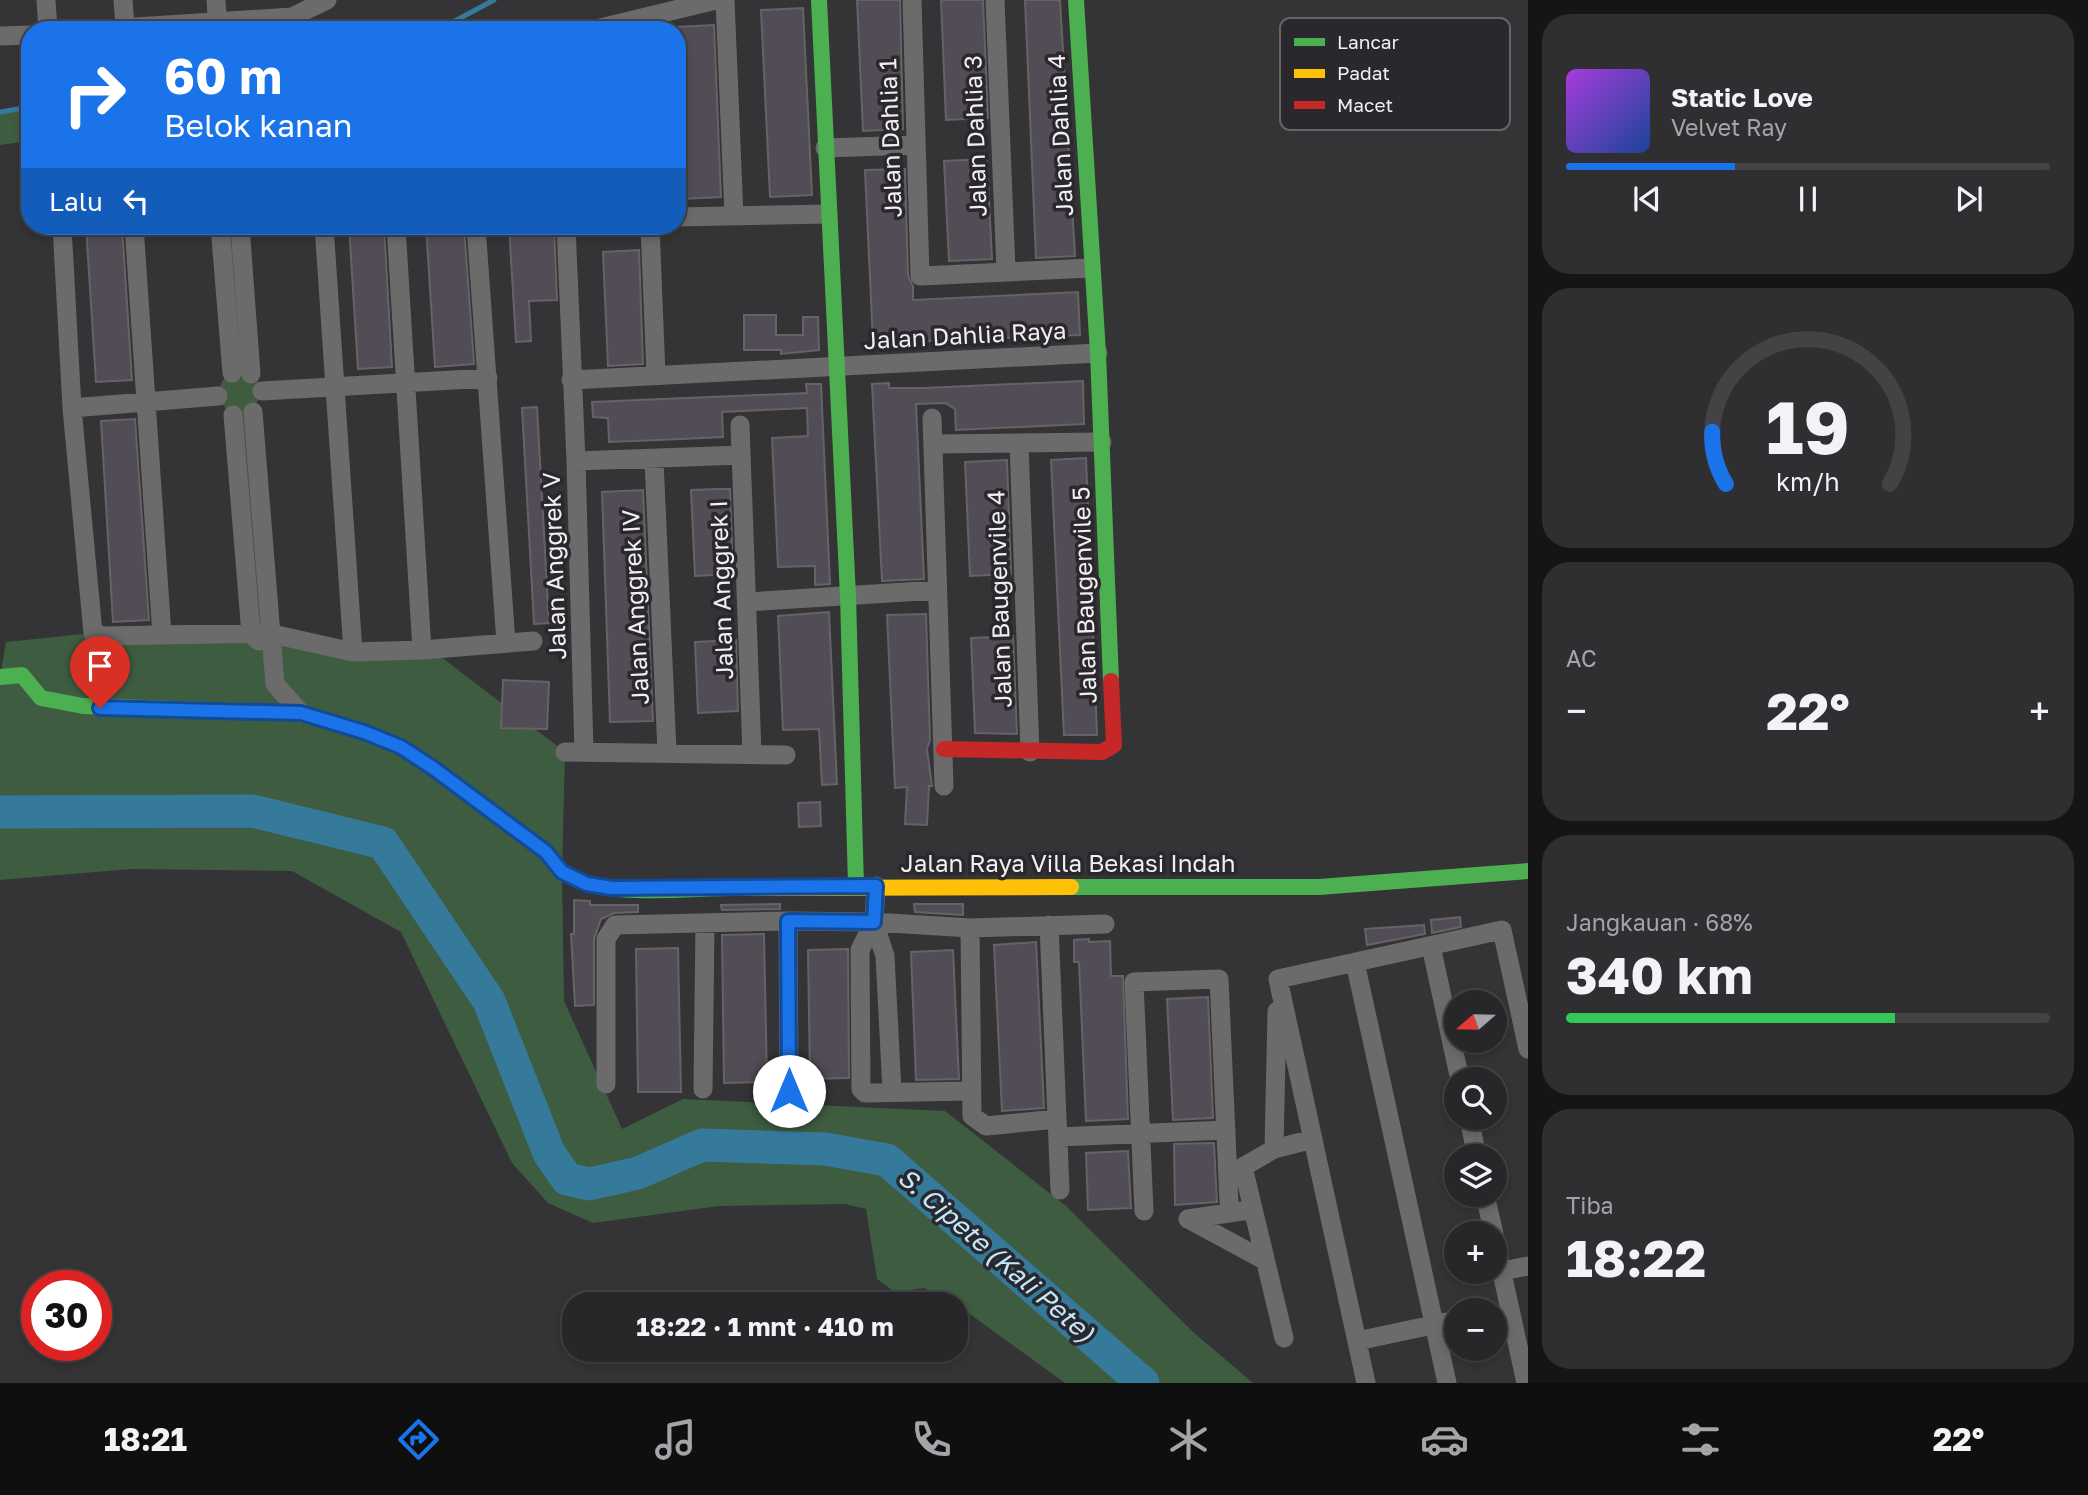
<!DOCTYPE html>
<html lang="id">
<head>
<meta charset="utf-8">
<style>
	body { margin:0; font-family:"Golos Text",sans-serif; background:#2f2e30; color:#f1f3f6; height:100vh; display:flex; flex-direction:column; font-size:26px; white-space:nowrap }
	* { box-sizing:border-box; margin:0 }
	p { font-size:23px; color:#a4a5a8 }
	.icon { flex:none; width:38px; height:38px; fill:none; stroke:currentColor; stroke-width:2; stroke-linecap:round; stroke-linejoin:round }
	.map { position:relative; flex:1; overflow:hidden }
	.details { display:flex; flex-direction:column; gap:14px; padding:14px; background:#151516; width:560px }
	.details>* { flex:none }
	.hud { position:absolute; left:21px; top:21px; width:665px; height:214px; border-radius:28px; box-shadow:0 4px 10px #0003,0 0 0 2px #434345; background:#1a73e8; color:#fff; overflow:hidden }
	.needle { width:46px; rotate:250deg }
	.fabs { position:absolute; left:1444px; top:990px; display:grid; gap:14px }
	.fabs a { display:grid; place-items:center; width:63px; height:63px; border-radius:50%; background:#272628; box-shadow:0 4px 10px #0003,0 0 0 2px #434345; font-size:35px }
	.speed { position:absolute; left:21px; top:1270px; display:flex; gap:14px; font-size:35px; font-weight:700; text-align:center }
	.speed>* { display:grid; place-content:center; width:91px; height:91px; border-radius:50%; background:#272628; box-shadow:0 4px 10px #0003,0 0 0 2px #434345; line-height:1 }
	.speed .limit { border:10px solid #d22; background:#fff; color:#111 }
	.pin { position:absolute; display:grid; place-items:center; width:60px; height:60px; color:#fff; margin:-72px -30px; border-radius:50% 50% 50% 0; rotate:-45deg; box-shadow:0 0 7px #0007 }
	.pin .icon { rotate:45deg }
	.me { position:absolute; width:77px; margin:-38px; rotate:0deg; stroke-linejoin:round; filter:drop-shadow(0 0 5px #0008) }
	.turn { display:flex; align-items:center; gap:24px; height:147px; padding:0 28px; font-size:32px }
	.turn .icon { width:91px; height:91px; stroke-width:2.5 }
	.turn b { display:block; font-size:49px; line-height:60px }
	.then { display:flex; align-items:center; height:66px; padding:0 28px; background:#0003; gap:14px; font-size:26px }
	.big { font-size:52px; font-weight:700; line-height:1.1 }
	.details .tile { flex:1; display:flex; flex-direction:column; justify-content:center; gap:10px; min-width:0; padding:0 24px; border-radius:28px; background:#2f2e30 }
	.details .dial { align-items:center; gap:0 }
	.dial svg { height:182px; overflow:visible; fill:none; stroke:#434345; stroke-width:7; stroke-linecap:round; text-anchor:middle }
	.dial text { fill:#f1f3f6; stroke:none }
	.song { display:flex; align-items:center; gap:21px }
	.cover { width:84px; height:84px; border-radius:10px; background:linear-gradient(135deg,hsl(280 70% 55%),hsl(220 70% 35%)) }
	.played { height:7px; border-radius:4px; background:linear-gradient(90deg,#1a73e8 35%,#434345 35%) }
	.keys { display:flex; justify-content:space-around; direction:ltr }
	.heat { display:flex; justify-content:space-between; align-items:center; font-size:38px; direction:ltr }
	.charge { height:10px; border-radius:5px; background:linear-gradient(90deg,#34c759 68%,#434345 0) }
	.trip { position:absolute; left:562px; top:1292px; width:406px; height:70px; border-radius:28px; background:#272628; box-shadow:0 4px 10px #0003,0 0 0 2px #434345; font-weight:700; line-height:70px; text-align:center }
	.dock { display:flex; height:112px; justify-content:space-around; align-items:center; background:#100f10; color:#a4a5a8 }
	.dock .icon { width:49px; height:49px }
	.dock .active { color:#1a73e8 }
	.dock b { font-size:32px; color:#f1f3f6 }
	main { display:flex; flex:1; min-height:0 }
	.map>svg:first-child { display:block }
	.grass { fill:#3e5c40 }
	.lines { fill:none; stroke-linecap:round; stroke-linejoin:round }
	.stream { stroke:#367a9b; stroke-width:5 }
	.river { stroke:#367a9b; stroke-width:33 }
	.building { fill:#524c57; stroke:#646365; stroke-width:2 }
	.street { stroke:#6c6b6b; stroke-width:19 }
	.fast { stroke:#4caf50; stroke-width:16 }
	.slow { stroke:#ffc107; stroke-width:16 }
	.jam { stroke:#c62828; stroke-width:16 }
	.route-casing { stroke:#114b97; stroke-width:18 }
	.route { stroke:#1a73e8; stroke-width:12 }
	.labels { text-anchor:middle; stroke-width:7; stroke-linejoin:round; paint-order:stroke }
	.street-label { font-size:24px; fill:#f1eff2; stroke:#2a282c }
	.water-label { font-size:26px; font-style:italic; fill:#c2e8fd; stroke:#2a282c }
	.key { fill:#2a282c; stroke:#666467; stroke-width:2 }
	.key-label { font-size:19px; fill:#f1eff2 }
</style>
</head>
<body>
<main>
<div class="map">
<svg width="1528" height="1383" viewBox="0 0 1528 1383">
	<rect width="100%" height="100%" fill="#343335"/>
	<!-- grass -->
	<path class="grass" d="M30,107V141L0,145V112Z
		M220,226H240L257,380L262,391L253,412L268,633L440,656L565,752L562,872L564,1001L622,1129L683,1099L945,1111L1066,1206L1193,1332L1253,1383H1065L956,1304L924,1288L895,1292L877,1279L866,1209L845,1204L719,1206L593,1223L548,1203L512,1163L401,932L292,871L131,869L0,880V677L6,642L93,633L251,634L233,415C218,404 214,393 225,377Z"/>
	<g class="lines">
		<!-- stream -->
		<path class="stream" d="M438,30L494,0
			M0,112L30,107"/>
		<!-- river -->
		<path class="river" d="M0,812L253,811L383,843L489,1001L549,1153L567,1179L589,1184L638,1173L702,1145L825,1149L887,1160L1143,1383"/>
	</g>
	<!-- building -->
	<path class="building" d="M857,0H900L903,129L863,131Z
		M941,0H983L988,118L946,120Z
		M1025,0H1060L1075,256L1036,258Z
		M803,8L812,195L770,197L761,10Z
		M714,25L721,197L682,199L677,27Z
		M987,159L992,259L949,261L944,161Z
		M905,169L908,276L913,286V300L1078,292L1080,335L873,343L865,170Z
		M86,226H122L132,380L96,382Z
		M349,226H384L392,367L358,369Z
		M426,226H464L474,364L435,367Z
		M509,226H554L557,300L529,301L531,341L516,342Z
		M639,250L643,364L608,366L603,252Z
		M744,315H776V335H803V317H818L819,350L781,354V350H744Z
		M1083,381L1084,424L956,430L955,409L945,403L916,404L924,579L882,581L872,384L889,383V388H924Z
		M806,384H821L830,584L815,585V566L778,567L772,438L808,436L807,408L722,412L723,437L682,439L609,442L608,418L593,417L592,402L807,393Z
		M537,407L549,623L534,624L522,408Z
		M135,419L149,620L113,622L101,421Z
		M1086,458L1097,735H1064L1051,460Z
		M1007,460L1011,574L970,576L965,462Z
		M719,489H730L733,574L695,576L691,490Z
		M643,490L653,721L610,722L602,492Z
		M829,612L837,784L822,785L819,729L783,730L778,616Z
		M926,614L930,740L927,749L932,786H929L927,825L905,824L907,787L895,788L887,615Z
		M1013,636L1017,734L975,733L971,638Z
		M736,640L738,711L698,713L695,642Z
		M503,680L549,682L547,729L501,728Z
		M820,802L821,826L799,827L798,803Z
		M574,900L590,901V905H638V912L614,913L601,919L594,939V1005L575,1006L571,934H574Z
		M780,904V909L722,910L721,905Z
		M914,904H963V915L915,912Z
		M1460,917L1461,927L1432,933L1431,920Z
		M1424,925L1425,934L1367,945L1365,929Z
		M764,934L767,1082L724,1083L722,935Z
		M1089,939V942L1110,941L1111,976H1123L1128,1119L1086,1121L1079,962H1074V940Z
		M1036,942L1044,1108L1002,1111L994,945Z
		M678,948L681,1092H638L636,949Z
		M848,949L849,1078L810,1079L808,950Z
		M953,950L959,1079L916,1080L911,952Z
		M1208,997L1213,1118L1173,1120L1167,999Z
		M1214,1143L1217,1202L1175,1205L1174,1144Z
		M1128,1151L1131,1208L1088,1210L1086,1153Z"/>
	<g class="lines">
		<!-- street -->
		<path class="street" d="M46,0L48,30
			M123,0L125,27
			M216,0L218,30
			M725,0L734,216
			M912,0L920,276L1091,268
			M995,0L1006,270
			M89,30L292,17L327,0
			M592,30L716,0
			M0,36L30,35
			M825,148L916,145
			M677,217L828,214
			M62,226L72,408L93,633L104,636L268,633L353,652L422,650L533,641
			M134,226L162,635
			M220,226L232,373
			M240,226L251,374
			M324,226L353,652
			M396,226L422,650
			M476,226L506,643
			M566,226L576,461L584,752
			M650,226L656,375
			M571,380L1098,353
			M262,391L488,378
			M72,408L218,396
			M253,412L275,684L301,713
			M233,415L251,634L259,641
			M932,418L944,786
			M740,425L752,753
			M1019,443L1030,752
			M934,444L1102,442
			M654,460L667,752
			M576,461L741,455
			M747,602L937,590
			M565,752L786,755
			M876,886L874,922L885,956L892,1091
			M788,921L789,1091
			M874,922L860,950L861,1089L865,1093L971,1091
			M1049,925L1060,1190
			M970,928L972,1116L986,1126L1057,1119
			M1431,946L1460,1080
			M1355,962L1447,1383
			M606,1084V939L615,925L788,921L874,922L970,928L1105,924
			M703,1089L705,923
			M1469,1118L1477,1157
			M1058,1137L1226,1130
			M1274,1149L1277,1011
			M1485,1195L1494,1234
			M1144,1211L1134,982L1219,979L1229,1202
			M1188,1219L1264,1260
			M1188,1219L1249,1210
			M1494,1236L1526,1383
			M1502,1271L1528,1266
			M1284,1338L1243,1167L1274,1149L1313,1139
			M1357,1341L1456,1320
			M1366,1383L1278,979L1502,930L1528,1049"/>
		<!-- fast -->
		<path class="fast" d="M819,0L848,596L856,886
			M1076,0L1098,353L1111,681
			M0,677L22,675L41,698L83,706L301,713L364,732L401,747L433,768L546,852C551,859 557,868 564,873C603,899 685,888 731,888
			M1071,887H1319L1528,871"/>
		<!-- slow -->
		<path class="slow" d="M731,888L1071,887"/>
		<!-- jam -->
		<path class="jam" d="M944,749L1102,752L1114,745L1111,681"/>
	</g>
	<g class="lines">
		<!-- route casing -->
		<g class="route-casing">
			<path id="route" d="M100,708L301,713L364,732L401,747L433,768L546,852L562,872L587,884L612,888L876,886L874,922L788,921L789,1091"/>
		</g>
		<!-- route -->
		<use href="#route" class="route"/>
	</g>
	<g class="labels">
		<!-- street labels -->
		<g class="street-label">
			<text transform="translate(1061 135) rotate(-93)" y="8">Jalan Dahlia 4</text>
			<text transform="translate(976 136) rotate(-92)" y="8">Jalan Dahlia 3</text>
			<text transform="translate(891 138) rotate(-92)" y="8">Jalan Dahlia 1</text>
			<text transform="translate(965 336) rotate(-3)" y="8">Jalan Dahlia Raya</text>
			<text transform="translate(555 566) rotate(-92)" y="8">Jalan Anggrek V</text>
			<text transform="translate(722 590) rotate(-92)" y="8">Jalan Anggrek I</text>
			<text transform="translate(1085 595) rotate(-92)" y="8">Jalan Baugenvile 5</text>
			<text transform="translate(1000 599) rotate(-92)" y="8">Jalan Baugenvile 4</text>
			<text transform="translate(636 607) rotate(-93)" y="8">Jalan Anggrek IV</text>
			<text x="1068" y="872">Jalan Raya Villa Bekasi Indah</text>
		</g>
		<!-- water labels -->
		<g class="water-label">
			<text transform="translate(996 1255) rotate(41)" y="9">S. Cipete (Kali Pete)</text>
		</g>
	</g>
	<!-- legend -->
	<rect x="1280" y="18" width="230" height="112" rx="10" class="key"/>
	<rect x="1294" y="38" width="31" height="8" fill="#4caf50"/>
	<rect x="1294" y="69" width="31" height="9" fill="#ffc107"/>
	<rect x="1294" y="101" width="31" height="8" fill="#c62828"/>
	<g class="key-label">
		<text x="1337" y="49">Lancar</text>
		<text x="1337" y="80">Padat</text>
		<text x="1337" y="112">Macet</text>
	</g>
</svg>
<div class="fabs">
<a><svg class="needle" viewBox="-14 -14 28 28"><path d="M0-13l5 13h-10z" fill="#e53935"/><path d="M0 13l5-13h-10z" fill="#a4a5a8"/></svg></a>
<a><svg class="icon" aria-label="search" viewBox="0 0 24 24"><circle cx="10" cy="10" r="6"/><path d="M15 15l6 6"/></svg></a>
<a><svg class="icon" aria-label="layers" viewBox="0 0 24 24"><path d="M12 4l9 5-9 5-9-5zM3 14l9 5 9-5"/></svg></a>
<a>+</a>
<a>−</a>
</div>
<div class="speed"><div class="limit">30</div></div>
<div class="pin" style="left:100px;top:708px;background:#d93025"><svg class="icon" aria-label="arrive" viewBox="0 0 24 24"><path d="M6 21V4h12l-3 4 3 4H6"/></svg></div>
<svg class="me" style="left:789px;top:1091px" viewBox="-20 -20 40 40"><circle r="19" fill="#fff"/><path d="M0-13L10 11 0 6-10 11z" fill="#1a73e8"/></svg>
<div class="trip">18:22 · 1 mnt · 410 m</div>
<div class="hud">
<div class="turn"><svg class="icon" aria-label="right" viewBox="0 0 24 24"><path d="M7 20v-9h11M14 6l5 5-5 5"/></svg><div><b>60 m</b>Belok kanan</div></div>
<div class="then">Lalu<svg class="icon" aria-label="left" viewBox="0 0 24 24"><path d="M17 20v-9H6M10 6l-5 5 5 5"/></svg></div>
</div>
</div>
<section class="details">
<div class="tile">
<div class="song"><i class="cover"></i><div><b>Static Love</b><p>Velvet Ray</p></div></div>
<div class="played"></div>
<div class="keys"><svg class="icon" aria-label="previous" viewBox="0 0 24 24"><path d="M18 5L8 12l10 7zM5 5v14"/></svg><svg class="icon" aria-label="pause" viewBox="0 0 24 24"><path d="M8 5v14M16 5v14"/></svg><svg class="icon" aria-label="next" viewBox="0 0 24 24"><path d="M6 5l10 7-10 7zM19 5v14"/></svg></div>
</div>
<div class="tile dial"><svg viewBox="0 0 100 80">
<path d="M14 69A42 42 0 1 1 86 69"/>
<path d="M14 69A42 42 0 0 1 8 46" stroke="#1a73e8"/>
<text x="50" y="56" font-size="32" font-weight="700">19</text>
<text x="50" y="72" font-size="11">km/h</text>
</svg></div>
<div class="tile"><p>AC</p>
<div class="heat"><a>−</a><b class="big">22°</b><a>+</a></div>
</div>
<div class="tile"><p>Jangkauan · 68%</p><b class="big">340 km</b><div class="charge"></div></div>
<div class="tile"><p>Tiba</p><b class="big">18:22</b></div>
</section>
</main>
<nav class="dock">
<b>18:21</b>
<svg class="icon active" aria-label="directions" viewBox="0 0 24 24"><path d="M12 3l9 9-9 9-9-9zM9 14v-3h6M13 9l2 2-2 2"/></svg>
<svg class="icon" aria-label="music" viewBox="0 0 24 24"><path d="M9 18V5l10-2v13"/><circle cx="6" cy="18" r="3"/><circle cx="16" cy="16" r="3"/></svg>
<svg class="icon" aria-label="phone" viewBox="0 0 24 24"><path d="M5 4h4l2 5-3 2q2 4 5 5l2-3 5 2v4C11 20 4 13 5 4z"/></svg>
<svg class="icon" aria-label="climate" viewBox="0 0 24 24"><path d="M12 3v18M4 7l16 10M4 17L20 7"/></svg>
<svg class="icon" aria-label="car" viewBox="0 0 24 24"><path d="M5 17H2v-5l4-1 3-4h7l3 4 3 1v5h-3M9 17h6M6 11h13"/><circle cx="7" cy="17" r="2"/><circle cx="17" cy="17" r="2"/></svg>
<svg class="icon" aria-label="filters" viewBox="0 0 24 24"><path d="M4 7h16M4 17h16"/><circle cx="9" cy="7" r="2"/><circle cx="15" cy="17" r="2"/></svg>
<b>22°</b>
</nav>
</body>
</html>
